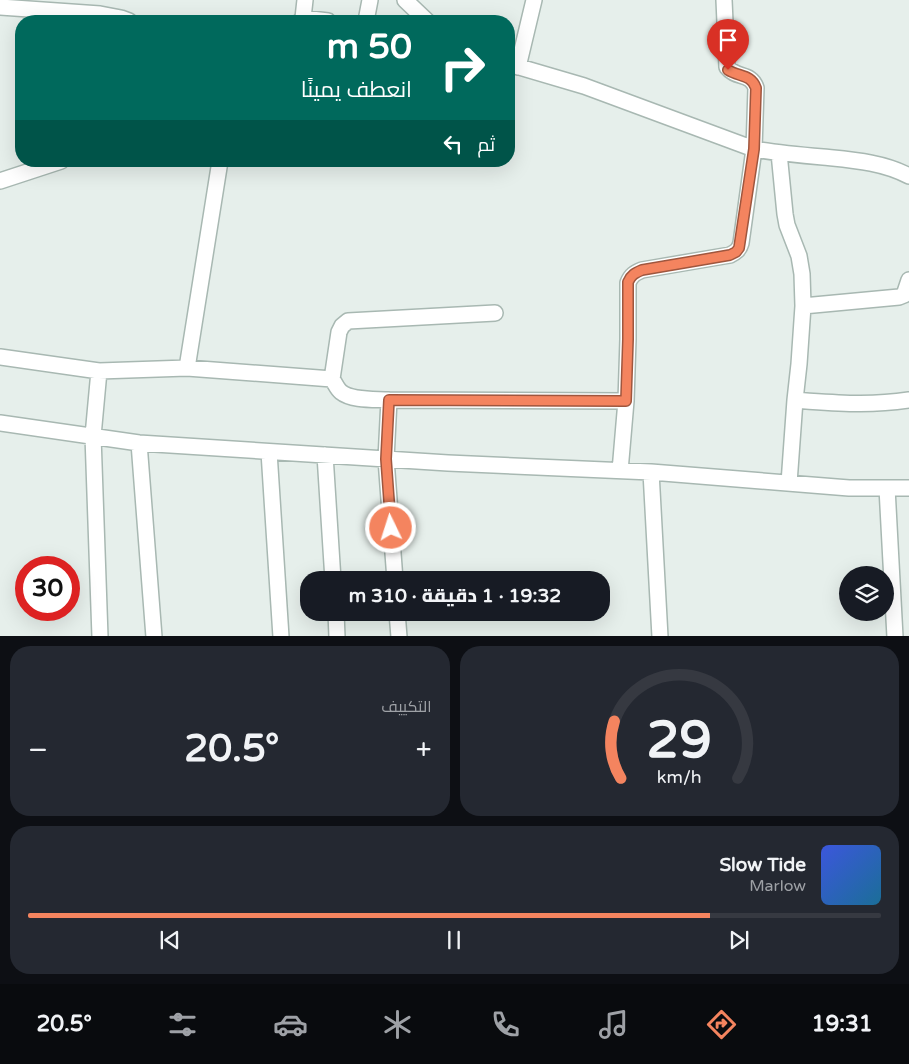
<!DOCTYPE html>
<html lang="ar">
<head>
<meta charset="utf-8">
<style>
	body { margin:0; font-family:"Varela Round",Cairo,sans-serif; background:#242831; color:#f1f3f6; direction:rtl; height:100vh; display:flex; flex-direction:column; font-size:19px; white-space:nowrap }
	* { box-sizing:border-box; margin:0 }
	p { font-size:16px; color:#9ea1a6 }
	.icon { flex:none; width:28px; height:28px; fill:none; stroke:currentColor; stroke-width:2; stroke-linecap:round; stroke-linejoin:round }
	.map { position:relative; height:636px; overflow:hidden; direction:ltr }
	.side { display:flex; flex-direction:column; gap:10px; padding:10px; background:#0d0f14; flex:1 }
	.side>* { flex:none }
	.banner { position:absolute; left:15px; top:15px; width:500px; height:152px; border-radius:20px; box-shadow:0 5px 20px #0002; direction:rtl; background:#00695c; color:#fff; overflow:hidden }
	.controls { position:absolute; left:839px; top:566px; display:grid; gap:10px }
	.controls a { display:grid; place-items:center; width:55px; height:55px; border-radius:50%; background:#171b24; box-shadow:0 5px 20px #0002; font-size:25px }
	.speed { position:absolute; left:15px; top:556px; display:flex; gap:10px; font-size:25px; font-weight:700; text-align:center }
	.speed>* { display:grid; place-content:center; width:65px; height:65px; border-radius:50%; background:#171b24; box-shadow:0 5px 20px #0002; line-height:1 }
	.speed .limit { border:8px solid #d22; background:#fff; color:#111 }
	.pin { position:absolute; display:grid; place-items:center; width:42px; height:42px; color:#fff; margin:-51px -21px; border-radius:50% 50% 50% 0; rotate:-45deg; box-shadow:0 0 5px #0007 }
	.pin .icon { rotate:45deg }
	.me { position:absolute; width:55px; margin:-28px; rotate:356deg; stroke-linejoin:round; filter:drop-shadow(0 0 4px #0008) }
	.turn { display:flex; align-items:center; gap:18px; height:105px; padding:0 20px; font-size:22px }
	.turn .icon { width:65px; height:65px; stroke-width:2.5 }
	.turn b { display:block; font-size:35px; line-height:42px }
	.then { display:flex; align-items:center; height:48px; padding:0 20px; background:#0003; gap:10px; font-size:19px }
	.big { font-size:38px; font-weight:800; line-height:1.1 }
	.side .tile { flex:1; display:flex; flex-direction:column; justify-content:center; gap:8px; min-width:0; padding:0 18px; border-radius:20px; background:#242831 }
	.side .dial { align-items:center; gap:0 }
	.dial svg { height:130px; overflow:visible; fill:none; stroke:#363941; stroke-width:7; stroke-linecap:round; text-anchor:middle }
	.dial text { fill:#f1f3f6; stroke:none }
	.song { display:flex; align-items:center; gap:15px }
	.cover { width:60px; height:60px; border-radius:8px; background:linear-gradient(135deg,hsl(230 70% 55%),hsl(200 70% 35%)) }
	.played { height:5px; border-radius:2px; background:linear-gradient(90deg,#f4845f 80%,#363941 80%) }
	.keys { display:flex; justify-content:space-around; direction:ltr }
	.heat { display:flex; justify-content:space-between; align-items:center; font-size:28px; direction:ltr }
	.side .tiles { flex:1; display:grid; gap:10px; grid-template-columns:1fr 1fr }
	.tile:last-child { grid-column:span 2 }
	.trip { position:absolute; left:300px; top:571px; width:310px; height:50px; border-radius:20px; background:#171b24; box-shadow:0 5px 20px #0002; font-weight:800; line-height:50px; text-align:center; direction:rtl }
	.tabs { display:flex; height:80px; justify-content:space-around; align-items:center; background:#090b0e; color:#9ea1a6 }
	.tabs .icon { width:35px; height:35px }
	.tabs .selected { color:#f4845f }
	.tabs b { font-size:22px; color:#f1f3f6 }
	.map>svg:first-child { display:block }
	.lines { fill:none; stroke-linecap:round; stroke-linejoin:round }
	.minor-casing { stroke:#a8b8b2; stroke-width:18 }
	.minor { stroke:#fff; stroke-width:15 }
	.route-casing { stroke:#9f563e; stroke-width:12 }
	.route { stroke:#f4845f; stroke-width:9 }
</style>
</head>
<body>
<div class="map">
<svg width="909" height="637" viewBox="0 0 909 637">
	<rect width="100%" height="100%" fill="#e6efeb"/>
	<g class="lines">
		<!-- minor casing -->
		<g class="minor-casing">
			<path id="minor" d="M405,0L427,21
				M0,7L100,14L121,18L129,21
				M303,18L328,21
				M300,21L303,18L305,0
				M366,21L370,0
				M509,64L584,86L754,149C777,153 800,155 823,157C852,160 883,162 909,176
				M518,67L534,0
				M779,153L785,214L787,225L799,256L802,274L803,306L799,364L795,400C835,403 869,406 909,400
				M220,161L187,368L332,379
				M0,181L61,161
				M803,306L899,297L904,295L909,280
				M495,313L348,321L342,326L339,332L332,379C335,383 337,389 341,392C352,401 376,399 389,400L626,401
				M0,357L99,371L187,368
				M99,371L93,436L100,637
				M389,400L386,459L395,580
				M0,423L139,443L448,463L651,472L849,488H909
				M139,443L154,637
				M269,452L281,637
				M325,455L333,580
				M620,471L626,401L628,339V283C631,275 635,273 642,270L730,255C736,252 739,250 741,243L754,149L756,88C751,72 736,79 727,67L724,0
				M651,472L660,637
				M789,483L795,400
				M887,488L895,637
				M336,612L337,637
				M397,612L399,637"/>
		</g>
		<!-- minor -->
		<use href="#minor" class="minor"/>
	</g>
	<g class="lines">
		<!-- route casing -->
		<g class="route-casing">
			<path id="route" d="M391,528L386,459L389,400L626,401L628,339V282C631,275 635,273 642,270L730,255L736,252L739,248L754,149L756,88C751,74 739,77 728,70"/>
		</g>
		<!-- route -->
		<use href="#route" class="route"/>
	</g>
</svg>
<div class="controls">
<a><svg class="icon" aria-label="layers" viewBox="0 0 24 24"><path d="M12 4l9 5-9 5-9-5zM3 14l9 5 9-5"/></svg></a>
</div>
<div class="speed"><div class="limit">30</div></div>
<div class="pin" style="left:728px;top:70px;background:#d93025"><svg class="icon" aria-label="arrive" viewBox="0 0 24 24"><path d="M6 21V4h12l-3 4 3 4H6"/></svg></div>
<svg class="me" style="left:391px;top:528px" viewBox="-20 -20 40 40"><circle r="17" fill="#f4845f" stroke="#fff" stroke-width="3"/><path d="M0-11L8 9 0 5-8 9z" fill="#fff"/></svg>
<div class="trip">19:32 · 1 دقيقة · 310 m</div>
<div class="banner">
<div class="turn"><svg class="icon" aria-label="right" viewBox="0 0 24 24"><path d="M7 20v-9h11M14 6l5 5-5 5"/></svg><div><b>50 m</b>انعطف يمينًا</div></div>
<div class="then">ثم<svg class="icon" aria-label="left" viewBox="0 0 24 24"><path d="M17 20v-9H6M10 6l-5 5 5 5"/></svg></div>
</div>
</div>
<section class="side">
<div class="tiles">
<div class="tile dial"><svg viewBox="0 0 100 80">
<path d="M14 69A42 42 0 1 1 86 69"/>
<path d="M14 69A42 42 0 0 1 10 34" stroke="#f4845f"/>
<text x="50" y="56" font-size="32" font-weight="700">29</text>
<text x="50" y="72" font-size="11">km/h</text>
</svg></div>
<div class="tile"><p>التكييف</p>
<div class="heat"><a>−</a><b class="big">20.5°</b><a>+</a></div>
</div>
<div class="tile">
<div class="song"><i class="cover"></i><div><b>Slow Tide</b><p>Marlow</p></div></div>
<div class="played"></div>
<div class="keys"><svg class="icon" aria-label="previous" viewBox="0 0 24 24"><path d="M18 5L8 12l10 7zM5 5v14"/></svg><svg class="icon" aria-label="pause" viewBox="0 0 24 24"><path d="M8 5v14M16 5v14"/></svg><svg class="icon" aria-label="next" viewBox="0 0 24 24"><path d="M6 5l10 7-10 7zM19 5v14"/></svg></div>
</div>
</div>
</section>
<nav class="tabs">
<b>19:31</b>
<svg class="icon selected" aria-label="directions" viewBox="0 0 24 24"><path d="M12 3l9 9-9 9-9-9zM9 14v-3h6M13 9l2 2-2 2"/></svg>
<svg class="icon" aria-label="music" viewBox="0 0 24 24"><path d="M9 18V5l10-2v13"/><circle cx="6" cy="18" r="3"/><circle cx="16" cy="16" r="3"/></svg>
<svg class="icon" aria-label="phone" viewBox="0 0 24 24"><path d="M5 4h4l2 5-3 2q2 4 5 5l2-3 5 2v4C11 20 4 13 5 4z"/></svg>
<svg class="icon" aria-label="climate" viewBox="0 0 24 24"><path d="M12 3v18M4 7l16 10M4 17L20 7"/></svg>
<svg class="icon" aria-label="car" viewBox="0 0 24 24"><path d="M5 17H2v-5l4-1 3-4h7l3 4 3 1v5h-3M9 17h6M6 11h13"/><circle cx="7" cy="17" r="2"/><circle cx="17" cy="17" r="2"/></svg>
<svg class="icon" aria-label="filters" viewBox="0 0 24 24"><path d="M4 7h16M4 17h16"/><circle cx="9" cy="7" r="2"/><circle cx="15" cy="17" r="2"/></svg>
<b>20.5°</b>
</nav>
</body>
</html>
